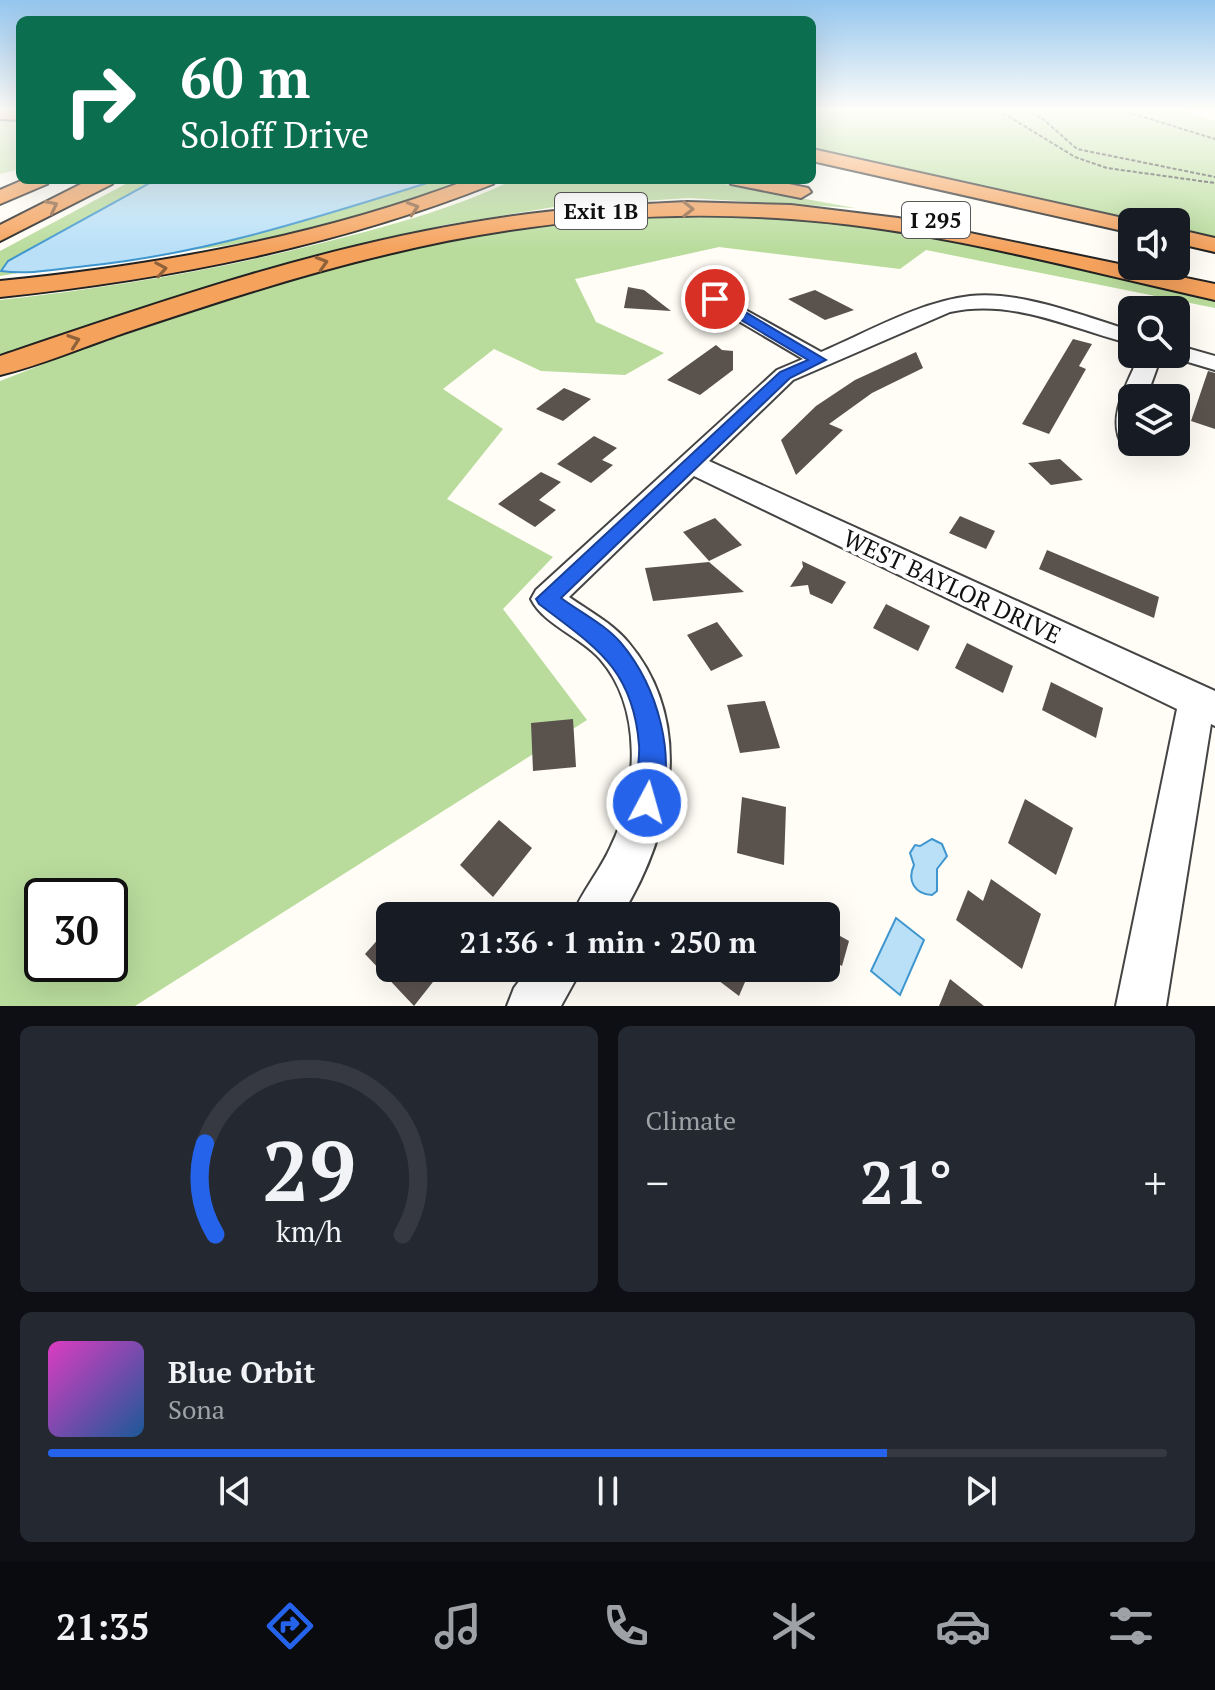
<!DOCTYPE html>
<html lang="en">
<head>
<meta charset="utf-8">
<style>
	body { margin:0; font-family:"PT Serif",serif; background:#242831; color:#f1f3f6; height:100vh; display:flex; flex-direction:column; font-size:30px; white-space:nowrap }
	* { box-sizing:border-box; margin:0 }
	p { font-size:26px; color:#9ea1a6 }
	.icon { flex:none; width:44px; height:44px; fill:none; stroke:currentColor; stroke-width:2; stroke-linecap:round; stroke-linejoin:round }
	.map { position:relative; height:1006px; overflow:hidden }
	.sheet { display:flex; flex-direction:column; gap:20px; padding:20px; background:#0d0f14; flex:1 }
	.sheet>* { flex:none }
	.top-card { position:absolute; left:16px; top:16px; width:800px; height:168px; border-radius:12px; box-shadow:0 8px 32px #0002; background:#0b6e4f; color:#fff; overflow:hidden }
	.controls { position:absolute; left:1118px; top:208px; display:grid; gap:16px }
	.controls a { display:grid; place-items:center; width:72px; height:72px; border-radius:12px; background:#171b24; box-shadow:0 8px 32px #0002; font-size:40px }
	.speed { position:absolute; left:24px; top:878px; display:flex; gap:16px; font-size:40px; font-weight:700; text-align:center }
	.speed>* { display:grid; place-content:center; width:104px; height:104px; border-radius:50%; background:#171b24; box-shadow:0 8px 32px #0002; line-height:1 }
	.speed .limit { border:4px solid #111; border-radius:12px; background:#fff; color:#111 }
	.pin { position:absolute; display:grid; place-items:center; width:68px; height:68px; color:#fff; margin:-34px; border:4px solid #fff; border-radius:50%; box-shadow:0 2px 8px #0007 }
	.me { position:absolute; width:88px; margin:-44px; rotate:6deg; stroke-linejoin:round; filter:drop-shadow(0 0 6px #0008) }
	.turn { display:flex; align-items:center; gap:28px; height:168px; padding:0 32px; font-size:36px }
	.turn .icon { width:104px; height:104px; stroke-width:2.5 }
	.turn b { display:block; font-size:56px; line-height:68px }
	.big { font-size:60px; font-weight:700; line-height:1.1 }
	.sheet .widget { flex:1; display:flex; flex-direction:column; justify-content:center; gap:12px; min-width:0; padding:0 28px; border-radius:12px; background:#242831 }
	.sheet .dial { align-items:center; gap:0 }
	.dial svg { height:208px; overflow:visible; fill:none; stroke:#363941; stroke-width:7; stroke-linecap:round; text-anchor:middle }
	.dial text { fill:#f1f3f6; stroke:none }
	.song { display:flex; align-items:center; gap:24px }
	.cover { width:96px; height:96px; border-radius:12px; background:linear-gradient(135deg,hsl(310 70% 55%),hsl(210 70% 35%)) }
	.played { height:8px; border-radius:4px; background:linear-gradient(90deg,#2563eb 75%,#363941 75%) }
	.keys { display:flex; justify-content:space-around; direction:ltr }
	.heat { display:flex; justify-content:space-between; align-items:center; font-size:44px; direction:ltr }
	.sheet .tiles { flex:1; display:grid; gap:20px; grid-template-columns:1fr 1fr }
	.widget:last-child { grid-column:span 2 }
	.trip { position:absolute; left:376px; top:902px; width:464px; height:80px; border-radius:12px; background:#171b24; box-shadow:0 8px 32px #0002; font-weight:700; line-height:80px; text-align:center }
	.dock { display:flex; height:128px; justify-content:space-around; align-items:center; background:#090b0e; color:#9ea1a6 }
	.dock .icon { width:56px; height:56px }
	.dock .selected { color:#2563eb }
	.dock b { font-size:36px; color:#f1f3f6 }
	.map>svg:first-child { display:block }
	.green { fill:#d5ebbd }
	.forest { fill:#b9dc9c; fill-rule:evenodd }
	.water { fill:#b9e0f7; stroke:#3f96cf; stroke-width:2 }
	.building { fill:#5a524d }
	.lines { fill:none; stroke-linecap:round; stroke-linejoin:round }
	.minor-casing { stroke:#444; stroke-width:4 }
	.highway-casing { stroke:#222; stroke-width:4 }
	.path { stroke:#333; stroke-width:2; stroke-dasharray:4 2; stroke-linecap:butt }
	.minor { fill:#fff; fill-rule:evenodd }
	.highway { fill:#f5a25d; fill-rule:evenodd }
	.oneway { stroke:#8e613b }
	.route { fill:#2563eb; stroke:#184099; stroke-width:2 }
	.labels { text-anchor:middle; stroke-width:8; stroke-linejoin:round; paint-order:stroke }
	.shield { fill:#fff; stroke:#585858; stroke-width:2 }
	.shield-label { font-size:22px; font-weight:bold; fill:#111 }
	.street-label { font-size:24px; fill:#111; stroke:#fff }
</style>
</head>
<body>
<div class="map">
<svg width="1215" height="1006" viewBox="0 0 1215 1006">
	<rect width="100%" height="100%" fill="#fffdf5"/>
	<!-- green -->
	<path class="green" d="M0,117L20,118V169L0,174Z"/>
	<!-- forest -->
	<path class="forest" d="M812,110H1181L1215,121V241L1176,232V222H1132L812,157Z
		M133,180H155L8,261L2,271L18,273L0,276V251Z
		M437,180H470C379,213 289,238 193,250Z
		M513,180H702L855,208L688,198L554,207L444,225L314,259L0,358V300C115,287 229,268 341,238C400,223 459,206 513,180Z
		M699,215L816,219L942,239L1215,298V308L926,250L900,269L719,247L575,279L596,322L664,353L625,375L541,371L494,349L443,389L503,429L447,499L553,557L503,609L587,720L135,1006H0V381L141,326L381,253L564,218ZM42,896H110V964H42Z"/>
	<!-- water -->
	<path class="water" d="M155,180H437C322,216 206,254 86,266C58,269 29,275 1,271L8,261Z
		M932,839L942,844L947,856L937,869V891L932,895C914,894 907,880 914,865L910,853L915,845L920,846Z
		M896,918L924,940L900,995L871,971Z"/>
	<!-- building -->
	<path class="building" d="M628,287L644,290L671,311L624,308Z
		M815,290L854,310L825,320L788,299Z
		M1073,339L1092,344L1079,366L1086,369L1049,434L1022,424Z
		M716,345L722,350L733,351V370L700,395L667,380Z
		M916,352L923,368L872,393L829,424L843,430L796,475L781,440L816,406L855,380Z
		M1208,371L1215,373V429L1191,421Z
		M564,388L591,399L563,421L536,409Z
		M594,436L617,448L602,460L613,465L591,483L557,464Z
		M1060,459L1083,480L1051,485L1028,463Z
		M541,472L561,482L539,500L556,510L535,527L498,504Z
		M960,516L995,531L986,549L949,533Z
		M715,518L742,545L709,561L683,532Z
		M1047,550L1159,597L1154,618L1039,569Z
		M802,561L846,582L832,604L810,594L808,585L790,587L803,567Z
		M709,562L744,592L653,601L645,568Z
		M886,604L930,626L918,651L873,628Z
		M717,622L743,656L711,671L687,635Z
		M967,643L1013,666L1003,693L955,668Z
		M1051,682L1103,708L1096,738L1042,710Z
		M765,701L780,748L740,753L727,705Z
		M573,719L576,767L533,771L531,723Z
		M742,797L786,807L784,865L737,853Z
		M1025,799L1073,828L1056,875L1008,843Z
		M499,820L532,848L493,897L460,865Z
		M991,879L1041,914L1022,969L956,920L968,890L983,901Z
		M390,926V968H444L414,1006L365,954Z
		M826,928L849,941L842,966L826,957Z
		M702,968H751L739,996Z
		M950,979L984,1006H939Z"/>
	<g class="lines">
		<!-- minor casing -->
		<g class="minor-casing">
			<path id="minor" d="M715,293L821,352C868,332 919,302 970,296C1019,290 1086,317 1132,331V344C1071,329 1014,298 950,312L793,380L709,461L1215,691V726L1211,724L1166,1006H1116L1177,709L694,476L569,597C589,611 612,623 628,642C696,722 672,834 621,916H572C582,891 600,871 611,846C638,791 643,708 600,659C581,637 544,625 531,599L536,590L777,370L803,359L708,303L705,299L708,295Z
				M1176,345L1215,356V370L1168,356L1176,354Z
				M1140,354H1162L1146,398H1132V442H1143L1132,448L1123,446C1105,418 1129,381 1140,354Z
				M529,968H582L561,1006H507L514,988Z"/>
		</g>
		<!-- highway casing -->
		<g class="highway-casing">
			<path id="highway" d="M0,110H20V120L0,119Z
				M812,149L1141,222H1132V233L812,161Z
				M23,180H50L47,184L0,204V190Z
				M89,180H115L112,184L0,241V225Z
				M468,180H496L493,184C334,247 170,279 0,297V281C160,265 316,237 468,180Z
				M728,180H770L808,188L811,192L801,198L731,184Z
				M687,202L791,205L898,218L1215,284V300C1075,269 935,229 791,219C656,209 519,222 388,254C299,275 211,304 124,333C83,347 42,365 0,375V356C159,302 320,246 487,220C553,209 620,205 687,202Z
				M1176,229L1215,238V252L1176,243Z"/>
		</g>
		<!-- path -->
		<path class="path" d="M998,110L1075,157L1107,168L1215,183
			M1026,110L1043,119L1077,149L1215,177
			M1121,110L1215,139"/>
		<!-- minor -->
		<use href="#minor" class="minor"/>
		<!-- highway -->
		<use href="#highway" class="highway"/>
	</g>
	<!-- one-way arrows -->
	<defs><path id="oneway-chevron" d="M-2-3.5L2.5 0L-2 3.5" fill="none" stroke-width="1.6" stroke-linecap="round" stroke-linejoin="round" transform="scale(2)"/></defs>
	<g class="oneway">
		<use href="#oneway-chevron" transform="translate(52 206) rotate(-27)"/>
		<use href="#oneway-chevron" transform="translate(413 208) rotate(-17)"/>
		<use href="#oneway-chevron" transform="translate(688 209)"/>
		<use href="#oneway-chevron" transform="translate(322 263) rotate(-17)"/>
		<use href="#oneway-chevron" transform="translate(161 269) rotate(-10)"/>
		<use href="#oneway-chevron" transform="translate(74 341) rotate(-19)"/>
	</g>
	<!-- sky -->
	<linearGradient id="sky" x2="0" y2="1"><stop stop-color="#95c6ee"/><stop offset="0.44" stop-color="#fffefa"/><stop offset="1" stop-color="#fffefa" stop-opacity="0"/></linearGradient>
	<rect width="1215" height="250" fill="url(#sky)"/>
	<!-- route -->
	<path class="route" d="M711,297H720L826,360L790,378L561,598C580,612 606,625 621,643C657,686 679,758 657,812L647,816L638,812C630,793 641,766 639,745C633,668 595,647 539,604L536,599L780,372L808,360L711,302Z"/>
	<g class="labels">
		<!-- shield labels -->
		<g class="shield">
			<rect x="555" y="193" width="92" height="36" rx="6"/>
			<rect x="902" y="202" width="68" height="36" rx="6"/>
		</g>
		<g class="shield-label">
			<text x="601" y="219">Exit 1B</text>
			<text x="936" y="228">I 295</text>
		</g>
		<!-- street labels -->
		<g class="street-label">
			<text transform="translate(952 587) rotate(25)" y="8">WEST BAYLOR DRIVE</text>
		</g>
	</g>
</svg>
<div class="controls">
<a><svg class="icon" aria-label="sound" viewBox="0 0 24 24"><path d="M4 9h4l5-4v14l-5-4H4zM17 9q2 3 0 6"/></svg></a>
<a><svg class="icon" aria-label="search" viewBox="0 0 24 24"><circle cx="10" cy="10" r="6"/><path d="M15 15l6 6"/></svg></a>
<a><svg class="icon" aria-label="layers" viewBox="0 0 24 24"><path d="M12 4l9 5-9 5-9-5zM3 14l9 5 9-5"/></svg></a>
</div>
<div class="speed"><div class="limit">30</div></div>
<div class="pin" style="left:715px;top:299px;background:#d93025"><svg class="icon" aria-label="arrive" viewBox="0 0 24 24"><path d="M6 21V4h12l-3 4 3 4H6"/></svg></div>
<svg class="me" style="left:647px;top:803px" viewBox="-20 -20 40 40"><circle r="17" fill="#2563eb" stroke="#fff" stroke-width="3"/><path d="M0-11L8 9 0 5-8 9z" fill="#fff"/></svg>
<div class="trip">21:36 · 1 min · 250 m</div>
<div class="top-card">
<div class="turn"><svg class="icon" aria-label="right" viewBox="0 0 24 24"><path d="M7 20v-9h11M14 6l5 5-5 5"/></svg><div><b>60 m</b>Soloff Drive</div></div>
</div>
</div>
<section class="sheet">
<div class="tiles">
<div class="widget dial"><svg viewBox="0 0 100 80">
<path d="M14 69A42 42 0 1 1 86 69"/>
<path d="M14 69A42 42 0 0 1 10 34" stroke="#2563eb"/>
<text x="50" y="56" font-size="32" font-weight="700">29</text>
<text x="50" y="72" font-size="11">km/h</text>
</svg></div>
<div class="widget"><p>Climate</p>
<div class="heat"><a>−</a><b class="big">21°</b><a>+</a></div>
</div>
<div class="widget">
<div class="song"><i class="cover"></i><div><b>Blue Orbit</b><p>Sona</p></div></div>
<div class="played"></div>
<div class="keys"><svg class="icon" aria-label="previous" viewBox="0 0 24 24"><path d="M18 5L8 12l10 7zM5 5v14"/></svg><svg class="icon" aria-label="pause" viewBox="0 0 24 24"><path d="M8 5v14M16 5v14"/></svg><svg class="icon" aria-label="next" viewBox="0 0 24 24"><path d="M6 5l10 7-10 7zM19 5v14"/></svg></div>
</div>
</div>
</section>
<nav class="dock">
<b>21:35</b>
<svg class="icon selected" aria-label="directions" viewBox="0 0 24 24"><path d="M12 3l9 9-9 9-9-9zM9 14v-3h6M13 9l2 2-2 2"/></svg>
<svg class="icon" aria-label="music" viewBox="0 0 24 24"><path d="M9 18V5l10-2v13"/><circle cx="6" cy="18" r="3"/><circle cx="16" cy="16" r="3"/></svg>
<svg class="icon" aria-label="phone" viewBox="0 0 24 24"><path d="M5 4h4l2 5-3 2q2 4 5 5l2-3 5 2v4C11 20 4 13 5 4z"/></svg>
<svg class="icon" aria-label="climate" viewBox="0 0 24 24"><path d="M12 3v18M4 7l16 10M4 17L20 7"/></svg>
<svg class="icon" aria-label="car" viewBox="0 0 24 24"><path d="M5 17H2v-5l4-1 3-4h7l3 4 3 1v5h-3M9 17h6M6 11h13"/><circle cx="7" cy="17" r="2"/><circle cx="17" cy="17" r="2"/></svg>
<svg class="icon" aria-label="filters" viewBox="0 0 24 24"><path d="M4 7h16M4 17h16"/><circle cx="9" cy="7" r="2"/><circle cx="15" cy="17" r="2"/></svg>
</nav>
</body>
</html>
